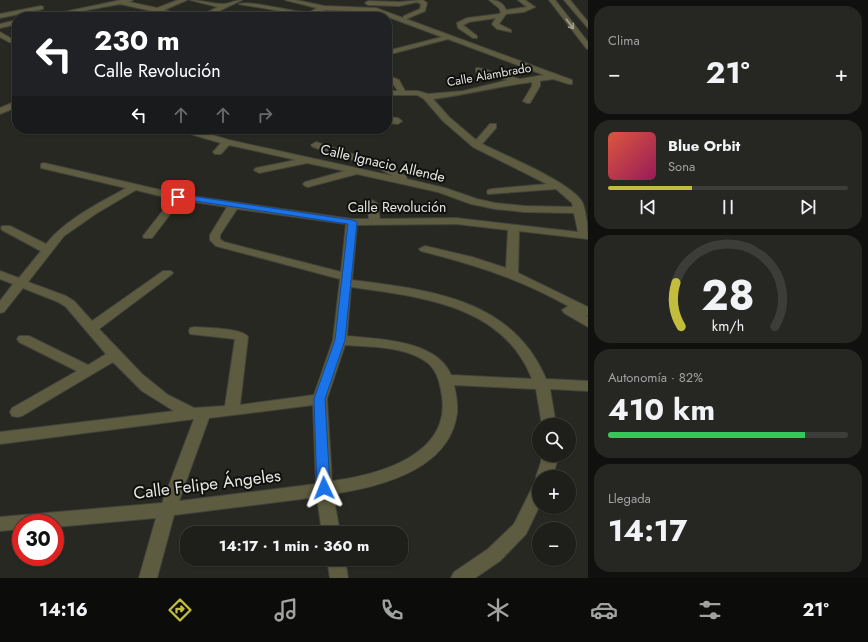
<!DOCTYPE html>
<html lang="es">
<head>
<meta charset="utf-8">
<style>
	body { margin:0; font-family:Jost,sans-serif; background:#262723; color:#f1f3f6; height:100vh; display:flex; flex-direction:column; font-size:15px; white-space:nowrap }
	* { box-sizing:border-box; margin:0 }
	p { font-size:13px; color:#a1a2a2 }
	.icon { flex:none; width:22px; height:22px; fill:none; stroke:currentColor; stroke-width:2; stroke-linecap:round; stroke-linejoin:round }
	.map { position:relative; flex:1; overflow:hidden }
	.sheet { display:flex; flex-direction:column; gap:6px; padding:6px; background:#10100e; width:280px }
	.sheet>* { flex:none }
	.banner { position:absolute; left:12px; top:12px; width:380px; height:122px; border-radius:16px; box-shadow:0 1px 3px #0004,0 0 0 1px #3c3c39; background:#202124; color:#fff; overflow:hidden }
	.controls { position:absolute; left:532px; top:418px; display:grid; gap:8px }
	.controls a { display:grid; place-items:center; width:44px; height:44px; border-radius:50%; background:#1e1e1a; box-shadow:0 1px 3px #0004,0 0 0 1px #3c3c39; font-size:20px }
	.speed { position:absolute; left:12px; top:514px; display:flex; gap:8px; font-size:20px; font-weight:700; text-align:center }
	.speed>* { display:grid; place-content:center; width:52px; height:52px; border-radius:50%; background:#1e1e1a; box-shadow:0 1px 3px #0004,0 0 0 1px #3c3c39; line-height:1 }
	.speed .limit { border:6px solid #d22; background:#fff; color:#111 }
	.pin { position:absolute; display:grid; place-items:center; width:34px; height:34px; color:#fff; margin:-17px; border-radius:8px; box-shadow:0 2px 6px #0006 }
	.me { position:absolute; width:44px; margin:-22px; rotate:358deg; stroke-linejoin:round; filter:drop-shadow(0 0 3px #0008) }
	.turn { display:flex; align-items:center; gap:14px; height:84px; padding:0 16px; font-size:18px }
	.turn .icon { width:52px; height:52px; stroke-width:2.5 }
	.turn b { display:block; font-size:28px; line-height:34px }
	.lanes { display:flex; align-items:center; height:38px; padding:0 16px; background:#0003; justify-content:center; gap:20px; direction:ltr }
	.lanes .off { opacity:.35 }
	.big { font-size:30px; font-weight:700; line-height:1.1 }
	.sheet .tile { flex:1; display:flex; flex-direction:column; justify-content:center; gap:6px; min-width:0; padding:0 14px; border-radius:16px; background:#262723 }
	.sheet .dial { align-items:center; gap:0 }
	.dial svg { height:104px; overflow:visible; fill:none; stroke:#3c3c39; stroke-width:7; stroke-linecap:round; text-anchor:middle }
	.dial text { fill:#f1f3f6; stroke:none }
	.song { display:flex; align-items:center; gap:12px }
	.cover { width:48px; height:48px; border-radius:6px; background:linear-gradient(135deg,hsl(10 70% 55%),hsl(330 70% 35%)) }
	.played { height:4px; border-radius:2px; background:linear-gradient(90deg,#c3bd3e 35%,#3c3c39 35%) }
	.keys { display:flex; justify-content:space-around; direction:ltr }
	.heat { display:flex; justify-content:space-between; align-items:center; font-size:22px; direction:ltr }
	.charge { height:6px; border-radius:3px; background:linear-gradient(90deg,#34c759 82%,#3c3c39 0) }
	.trip { position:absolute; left:180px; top:526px; width:228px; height:40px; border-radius:16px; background:#1e1e1a; box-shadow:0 1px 3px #0004,0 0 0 1px #3c3c39; font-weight:700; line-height:40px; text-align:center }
	.menu { display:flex; height:64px; justify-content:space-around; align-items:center; background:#0c0c0a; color:#a1a2a2 }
	.menu .icon { width:28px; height:28px }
	.menu .selected { color:#c3bd3e }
	.menu b { font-size:18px; color:#f1f3f6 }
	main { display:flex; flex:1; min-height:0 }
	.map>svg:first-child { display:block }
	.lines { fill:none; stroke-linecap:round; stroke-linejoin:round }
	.minor-casing { stroke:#43433d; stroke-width:2 }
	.minor { fill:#5d5c40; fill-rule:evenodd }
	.oneway { stroke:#a2a292 }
	.route { fill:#1a73e8; stroke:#114b97 }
	.labels { text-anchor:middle; stroke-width:4; stroke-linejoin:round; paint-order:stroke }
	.far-street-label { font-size:12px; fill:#e7e7e4; stroke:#10100e }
	.street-label { font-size:14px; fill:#e7e7e4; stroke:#10100e }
	.near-street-label { font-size:17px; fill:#e7e7e4; stroke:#10100e }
</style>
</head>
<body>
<main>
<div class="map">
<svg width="588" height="578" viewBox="0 0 588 578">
	<rect width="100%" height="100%" fill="#282822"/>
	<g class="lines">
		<!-- minor casing -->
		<g class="minor-casing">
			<path id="minor" d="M121,0H133L129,2L157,8L178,0H187L164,10L190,17H179L120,4L71,13L97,15L100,17H69L65,15L40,17Z
				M190,0C201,0 212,4 223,4C229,4 235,0 242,0L206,17H198L218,7Z
				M285,0H296L324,6L376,8L403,18L404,16L420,9L421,4L417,2L399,6L368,5L365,3L368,1L399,2L423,0L427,3L425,11L406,19L572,80V84H569L553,79L540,81V86L530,103H527L523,101L532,86V82C499,86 466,95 433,99L449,117L476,140L490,124H496V128L482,144C506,156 566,180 581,200C586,207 588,230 588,239L519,231L518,273L588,307V316L585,315L588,317V327L564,313L562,310L568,306C518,278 475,265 421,251L419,249L425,246L472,257L506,268L508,230L456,224L357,225L352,280C429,290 512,298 546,379L588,381V391L550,389L556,425H542L536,389L454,385C456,394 458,403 457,413C450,470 380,487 333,494L340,533H322L317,497L174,515L157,578H139L156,518L55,527V523H21V529L0,531V517L162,503L194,419L0,444V432L174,411L142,391L113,362L22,416L17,417L12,416L10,412L12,408L77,371L19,342L17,339L19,336H29L88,365L106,354L66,307L58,302L23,288L4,312L0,313V301L13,284L0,279V271L19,278L41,251L2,230L1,228L2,226H10L46,244C66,219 98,204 126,188L41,168V164L44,163L178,194L352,219H369L367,203L372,200L377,203L380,219L456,218L578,232L574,213L524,212L495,209L471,204L438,192L357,174L308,187L305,186L303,184L305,182L345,171L307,163L259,173L254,170L256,168L296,160L229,145L221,154H215L213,152L221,143L180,131L179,129H192L229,140L393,176L380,169L313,147L311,145L316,142L386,165L406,176L407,179L445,188L477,199L495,203L524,206L573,207L572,203L556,189L488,194L487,192L488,190L492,189L547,184L473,147L443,121L424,99L417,95H387V91H398L393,84L387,80V75L399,80L405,91H418L428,94L463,91L508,80L476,72V68H479L520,79L544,75L448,39L387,55V51L442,37L375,12L325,10L309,16L239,4C253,0 292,13 308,12C311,12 315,9 317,8ZM136,190L172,199L143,236L144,238H152L181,200L227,207L210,235V240L216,246L340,279L333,340L314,395L240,405L248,337C243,328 206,328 195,327L190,328L189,331L190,334L235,339L225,406L194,408L168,395L142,374L99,329L171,275L173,273L171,271H163L92,321L74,301L66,296L28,282L64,236L97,213ZM237,209L346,224L341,272L224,242L220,239V235ZM351,287C420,297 503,304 532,379L451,375C437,340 378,339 347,336ZM345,345C371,347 406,346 428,363C438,372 440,384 442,396C451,456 377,475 332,481L327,399ZM313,405L316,484L179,501L209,418Z
				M489,0C496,0 503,2 506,10L527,7L518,0H525L535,7L524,12L506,14L499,24L511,30V32L497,29L492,24L496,18L469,22L463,25L477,36V38H473L458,28L457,23L467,18L499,14L501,12L499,8Z
				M549,0H555L588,42V49L586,48Z
				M564,0H570L588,22V28Z
				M41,6L43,7V9L0,18V14Z
				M17,20V24L0,28V24Z
				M0,32L12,39H17V43L9,42L0,37Z
				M14,102H17V107L0,114V108Z
				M387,117L398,118L402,121L398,124L387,123Z
				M541,455H557V462L552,477H539V482L536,477L541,462Z
				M539,484V507L526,534L500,561L475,578H451L454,572L488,549L514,524L533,486Z
				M327,559H345L348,578H330Z"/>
		</g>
		<!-- minor -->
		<use href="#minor" class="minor"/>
	</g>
	<!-- one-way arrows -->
	<defs><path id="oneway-shaft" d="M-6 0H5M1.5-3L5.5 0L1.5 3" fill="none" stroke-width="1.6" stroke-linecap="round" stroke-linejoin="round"/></defs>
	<use class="oneway" href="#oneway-shaft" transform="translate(570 24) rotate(53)"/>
	<!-- route -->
	<path class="route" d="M178,194L352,220L357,222L345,340L325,399L330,488L328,492L324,493L319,492L317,488L314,399L335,340L348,224L175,198L174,197Z"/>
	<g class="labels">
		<!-- far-street labels -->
		<g class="far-street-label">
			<text transform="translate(489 75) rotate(-10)" y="4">Calle Alambrado</text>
		</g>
		<!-- street labels -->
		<g class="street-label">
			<text transform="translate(383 163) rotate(13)" y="5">Calle Ignacio Allende</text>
			<text x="397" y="212">Calle Revolución</text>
		</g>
		<!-- near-street labels -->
		<g class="near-street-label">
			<text transform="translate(207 484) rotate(-7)" y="6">Calle Felipe Ángeles</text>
		</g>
	</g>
</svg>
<div class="controls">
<a><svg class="icon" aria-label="search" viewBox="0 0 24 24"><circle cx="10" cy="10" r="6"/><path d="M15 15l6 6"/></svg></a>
<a>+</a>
<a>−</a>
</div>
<div class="speed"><div class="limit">30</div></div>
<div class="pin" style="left:178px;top:197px;background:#d93025"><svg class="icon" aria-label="arrive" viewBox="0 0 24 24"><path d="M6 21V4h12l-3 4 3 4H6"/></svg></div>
<svg class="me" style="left:324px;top:488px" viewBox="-20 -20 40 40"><path d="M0-17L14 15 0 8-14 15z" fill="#1a73e8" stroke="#fff" stroke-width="4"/></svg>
<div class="trip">14:17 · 1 min · 360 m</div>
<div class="banner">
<div class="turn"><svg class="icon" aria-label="left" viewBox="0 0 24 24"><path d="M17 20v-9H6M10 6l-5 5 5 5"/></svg><div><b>230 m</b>Calle Revolución</div></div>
<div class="lanes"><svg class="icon" aria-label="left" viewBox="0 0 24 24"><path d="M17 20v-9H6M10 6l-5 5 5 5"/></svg><svg class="icon off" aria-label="ahead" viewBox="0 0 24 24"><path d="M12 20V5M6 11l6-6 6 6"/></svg><svg class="icon off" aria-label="ahead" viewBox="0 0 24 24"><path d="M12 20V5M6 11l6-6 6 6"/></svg><svg class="icon off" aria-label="right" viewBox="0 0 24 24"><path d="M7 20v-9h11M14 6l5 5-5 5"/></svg></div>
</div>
</div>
<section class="sheet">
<div class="tile"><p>Clima</p>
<div class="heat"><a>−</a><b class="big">21°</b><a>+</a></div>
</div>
<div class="tile">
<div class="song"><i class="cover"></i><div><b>Blue Orbit</b><p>Sona</p></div></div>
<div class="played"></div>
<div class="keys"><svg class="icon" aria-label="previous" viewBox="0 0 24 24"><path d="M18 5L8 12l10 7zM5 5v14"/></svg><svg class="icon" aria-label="pause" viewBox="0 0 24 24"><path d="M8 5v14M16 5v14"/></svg><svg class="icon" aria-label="next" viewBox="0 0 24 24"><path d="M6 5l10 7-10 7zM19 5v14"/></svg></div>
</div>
<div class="tile dial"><svg viewBox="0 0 100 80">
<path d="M14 69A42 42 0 1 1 86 69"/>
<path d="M14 69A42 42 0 0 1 10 35" stroke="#c3bd3e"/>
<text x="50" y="56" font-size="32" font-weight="700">28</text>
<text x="50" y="72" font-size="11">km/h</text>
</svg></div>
<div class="tile"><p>Autonomía · 82%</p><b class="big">410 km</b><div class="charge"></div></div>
<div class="tile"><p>Llegada</p><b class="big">14:17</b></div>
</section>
</main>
<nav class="menu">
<b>14:16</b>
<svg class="icon selected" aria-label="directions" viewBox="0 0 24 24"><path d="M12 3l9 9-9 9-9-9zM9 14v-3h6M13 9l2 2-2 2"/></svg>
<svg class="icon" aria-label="music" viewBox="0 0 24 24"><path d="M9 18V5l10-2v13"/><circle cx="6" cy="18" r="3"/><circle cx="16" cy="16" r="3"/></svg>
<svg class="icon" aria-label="phone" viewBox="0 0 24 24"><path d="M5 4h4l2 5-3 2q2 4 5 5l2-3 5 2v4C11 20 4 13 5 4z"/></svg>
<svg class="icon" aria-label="climate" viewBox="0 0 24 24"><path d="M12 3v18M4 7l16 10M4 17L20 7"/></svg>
<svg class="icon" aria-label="car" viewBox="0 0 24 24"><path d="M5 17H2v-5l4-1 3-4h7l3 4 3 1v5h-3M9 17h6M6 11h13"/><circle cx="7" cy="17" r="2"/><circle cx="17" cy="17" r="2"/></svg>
<svg class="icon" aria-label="filters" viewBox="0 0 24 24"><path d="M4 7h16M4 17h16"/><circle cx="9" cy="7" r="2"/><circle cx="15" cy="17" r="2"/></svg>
<b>21°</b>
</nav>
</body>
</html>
